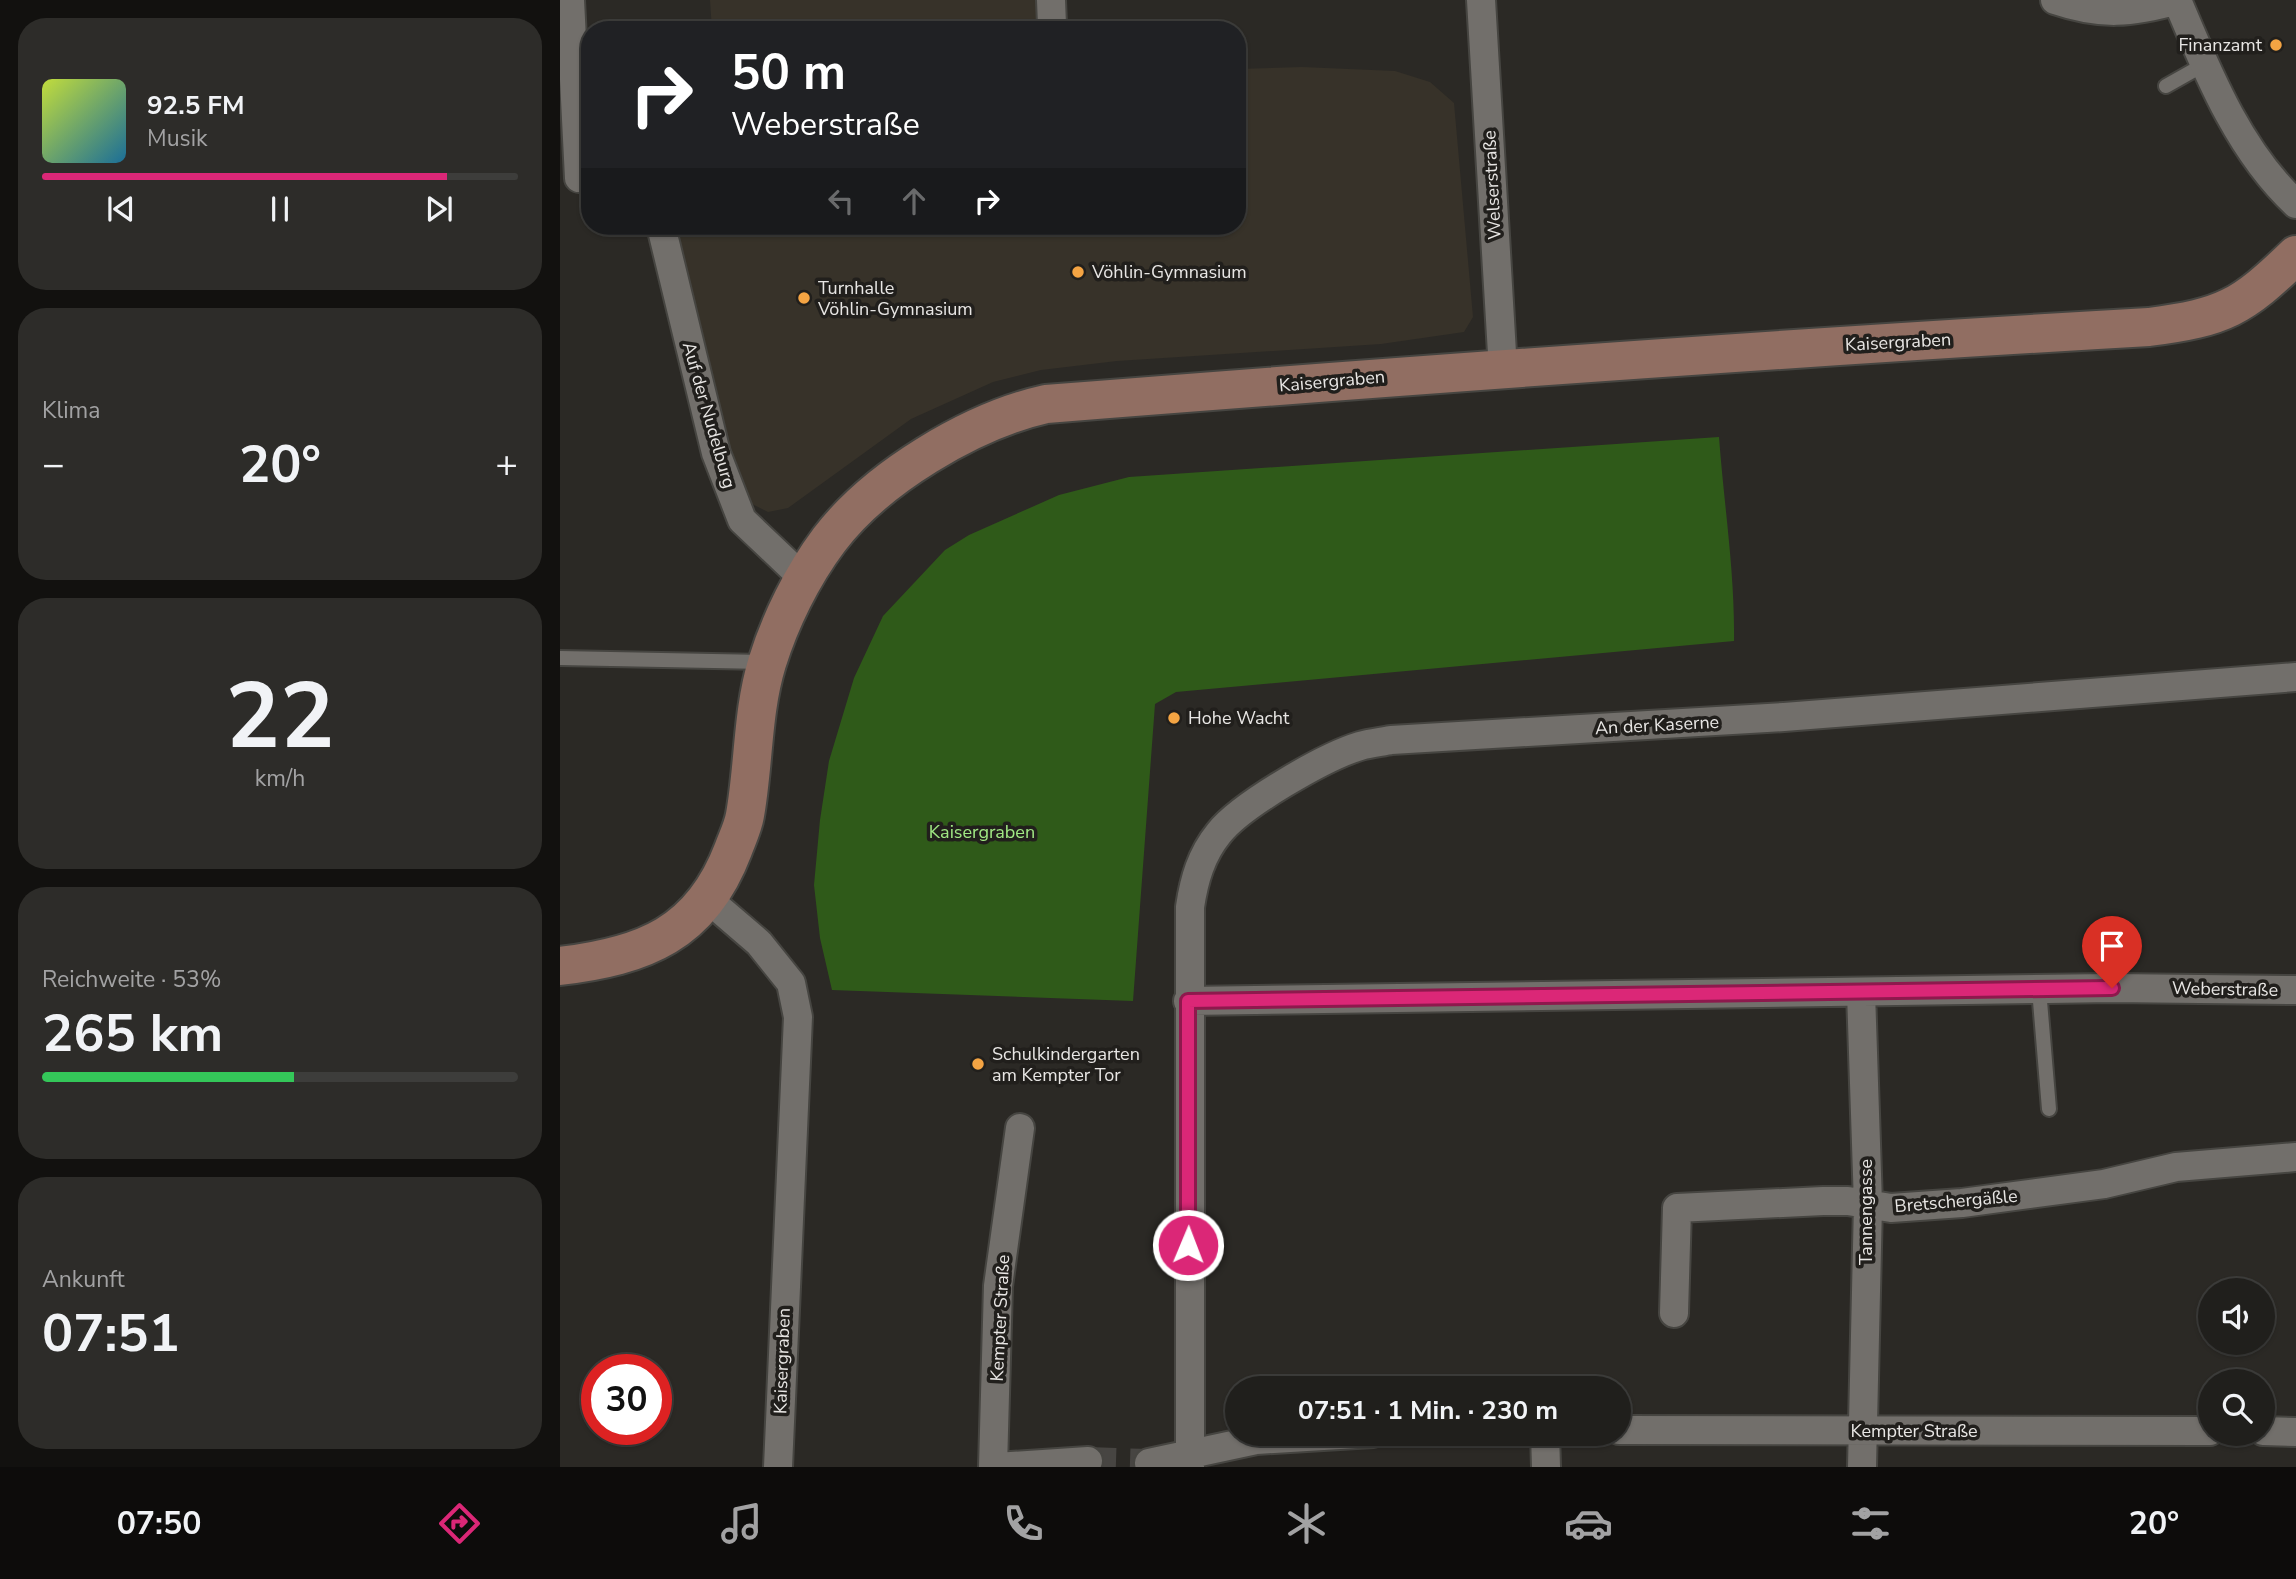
<!DOCTYPE html>
<html lang="de">
<head>
<meta charset="utf-8">
<style>
	body { margin:0; font-family:"Nunito Sans",sans-serif; background:#2d2c29; color:#f1f3f6; height:100vh; display:flex; flex-direction:column; font-size:26px; white-space:nowrap }
	* { box-sizing:border-box; margin:0 }
	p { font-size:23px; color:#a2a2a3 }
	.icon { flex:none; width:38px; height:38px; fill:none; stroke:currentColor; stroke-width:2; stroke-linecap:round; stroke-linejoin:round }
	.map { position:relative; flex:1; overflow:hidden }
	.drawer { display:flex; flex-direction:column; gap:18px; padding:18px; background:#12110f; width:560px }
	.drawer>* { flex:none }
	.hud { position:absolute; left:21px; top:21px; width:665px; height:214px; border-radius:28px; box-shadow:0 2px 5px #0004,0 0 0 2px #3d3d3b; background:#202124; color:#fff; overflow:hidden }
	.buttons { position:absolute; left:1638px; top:1278px; display:grid; gap:14px }
	.buttons a { display:grid; place-items:center; width:77px; height:77px; border-radius:50%; background:#201f1c; box-shadow:0 2px 5px #0004,0 0 0 2px #3d3d3b; font-size:35px }
	.speed { position:absolute; left:21px; top:1354px; display:flex; gap:14px; font-size:35px; font-weight:700; text-align:center }
	.speed>* { display:grid; place-content:center; width:91px; height:91px; border-radius:50%; background:#201f1c; box-shadow:0 2px 5px #0004,0 0 0 2px #3d3d3b; line-height:1 }
	.speed .limit { border:10px solid #d22; background:#fff; color:#111 }
	.pin { position:absolute; display:grid; place-items:center; width:60px; height:60px; color:#fff; margin:-72px -30px; border-radius:50% 50% 50% 0; rotate:-45deg; box-shadow:0 0 7px #0007 }
	.pin .icon { rotate:45deg }
	.me { position:absolute; width:77px; margin:-38px; rotate:1deg; stroke-linejoin:round; filter:drop-shadow(0 0 5px #0008) }
	.turn { display:flex; align-items:center; gap:24px; height:147px; padding:0 35px; font-size:32px }
	.turn .icon { width:91px; height:91px; stroke-width:2.5 }
	.turn b { display:block; font-size:49px; line-height:60px }
	.lanes { display:flex; align-items:center; height:66px; padding:0 35px; background:#0003; justify-content:center; gap:35px; direction:ltr }
	.lanes .off { opacity:.35 }
	.big { font-size:52px; font-weight:700; line-height:1.1 }
	.drawer .card { flex:1; display:flex; flex-direction:column; justify-content:center; gap:10px; min-width:0; padding:0 24px; border-radius:28px; background:#2d2c29 }
	.drawer .dial { align-items:center; gap:0 }
	.dial b { font-size:91px; line-height:1 }
	.song { display:flex; align-items:center; gap:21px }
	.cover { width:84px; height:84px; border-radius:10px; background:linear-gradient(135deg,hsl(70 70% 55%),hsl(200 70% 35%)) }
	.played { height:7px; border-radius:4px; background:linear-gradient(90deg,#db2777 85%,#3d3d3b 85%) }
	.keys { display:flex; justify-content:space-around; direction:ltr }
	.heat { display:flex; justify-content:space-between; align-items:center; font-size:38px; direction:ltr }
	.charge { height:10px; border-radius:5px; background:linear-gradient(90deg,#34c759 53%,#3d3d3b 0) }
	.trip { position:absolute; left:665px; top:1376px; width:406px; height:70px; border-radius:35px; background:#201f1c; box-shadow:0 2px 5px #0004,0 0 0 2px #3d3d3b; font-weight:700; line-height:70px; text-align:center }
	.tabs { display:flex; height:112px; justify-content:space-around; align-items:center; background:#0d0c0b; color:#a2a2a3 }
	.tabs .icon { width:49px; height:49px }
	.tabs .active { color:#db2777 }
	.tabs b { font-size:32px; color:#f1f3f6 }
	main { display:flex; flex:1; min-height:0 }
	.map>svg:first-child { display:block }
	.built { fill:#373229 }
	.green { fill:#2f5a19 }
	.lines { fill:none; stroke-linecap:round; stroke-linejoin:round }
	.street-tunnel { stroke:#474542; stroke-width:28; stroke-dasharray:28 14; stroke-linecap:butt }
	.lane-casing { stroke:#464541; stroke-width:18 }
	.street-casing { stroke:#464541; stroke-width:32 }
	.secondary-casing { stroke:#464541; stroke-width:42 }
	.lane { stroke:#726f6b; stroke-width:14 }
	.street { stroke:#726f6b; stroke-width:28 }
	.secondary { stroke:#916e62; stroke-width:38 }
	.route-casing { stroke:#8e194d; stroke-width:18 }
	.route { stroke:#db2777; stroke-width:12 }
	.poi-dot { fill:#f4a443; stroke:#211f1c; stroke-width:2.5 }
	.labels { text-anchor:middle; stroke-width:7; stroke-linejoin:round; paint-order:stroke }
	.poi-label { font-size:18px; fill:#e8e6e4; stroke:#211f1c; text-anchor:start }
	.street-label { font-size:18px; fill:#e8e6e4; stroke:#211f1c }
	.park-label { font-size:18px; fill:#a1e884; stroke:#211f1c }
</style>
</head>
<body>
<main>
<section class="drawer">
<div class="card">
<div class="song"><i class="cover"></i><div><b>92.5 FM</b><p>Musik</p></div></div>
<div class="played"></div>
<div class="keys"><svg class="icon" aria-label="previous" viewBox="0 0 24 24"><path d="M18 5L8 12l10 7zM5 5v14"/></svg><svg class="icon" aria-label="pause" viewBox="0 0 24 24"><path d="M8 5v14M16 5v14"/></svg><svg class="icon" aria-label="next" viewBox="0 0 24 24"><path d="M6 5l10 7-10 7zM19 5v14"/></svg></div>
</div>
<div class="card"><p>Klima</p>
<div class="heat"><a>−</a><b class="big">20°</b><a>+</a></div>
</div>
<div class="card dial"><b>22</b><p>km/h</p></div>
<div class="card"><p>Reichweite · 53%</p><b class="big">265 km</b><div class="charge"></div></div>
<div class="card"><p>Ankunft</p><b class="big">07:51</b></div>
</section>
<div class="map">
<svg width="1736" height="1467" viewBox="0 0 1736 1467">
	<rect width="100%" height="100%" fill="#2b2925"/>
	<!-- built -->
	<path class="built" d="M150,0H481L480,30H152Z
		M742,67L835,71L870,82L894,103L913,317L904,332L821,344L557,361L481,370L433,382L351,419L228,508L208,512L188,502L173,464L116,226H677V69Z"/>
	<!-- green -->
	<path class="green" d="M1159,437C1164,505 1175,573 1174,641L616,692L595,704L573,1001L272,990L260,938L254,885L260,820L269,761L294,678L323,616L385,550L409,535L499,495L569,477Z"/>
	<g class="lines">
		<!-- street-tunnel -->
		<path class="street-tunnel" d="M528,1461L589,1463"/>
		<!-- lane casing -->
		<g class="lane-casing">
			<path id="lane" d="M1606,86L1645,64
				M0,658L206,662
				M1479,989L1489,1109"/>
		</g>
		<!-- street casing -->
		<g class="street-casing">
			<path id="street" d="M10,0L19,178
				M491,0L492,25
				M921,0L943,370
				M1495,0C1542,16 1571,13 1618,0
				M1617,0C1647,71 1678,150 1736,204
				M101,226L156,453L182,520L243,578
				M149,900L199,943L231,983L238,1017L218,1467
				M1301,992L1308,1204L1302,1467
				M628,1001L1552,988L1736,990
				M1114,1313L1117,1208L1263,1201H1288L1331,1208L1402,1203L1544,1184L1616,1167L1736,1157
				M1059,1430L1650,1431
				M1703,1431L1736,1432
				M985,1433L986,1467
				M589,1463L696,1440L813,1433
				M433,1467L438,1286L460,1128
				M436,1467L528,1461
				M630,1467V907C634,880 641,855 659,833C681,805 764,757 800,746C810,743 821,742 831,740L1224,717L1736,677"/>
		</g>
		<!-- secondary casing -->
		<g class="secondary-casing">
			<path id="secondary" d="M0,966C84,956 141,934 173,850C177,839 183,827 185,815C194,765 192,712 207,663C220,621 242,576 269,540C316,478 411,421 486,404C853,375 1221,348 1589,327C1665,317 1681,308 1736,255"/>
		</g>
		<!-- lane -->
		<use href="#lane" class="lane"/>
		<!-- street -->
		<use href="#street" class="street"/>
		<!-- secondary -->
		<use href="#secondary" class="secondary"/>
	</g>
	<g class="lines">
		<!-- route casing -->
		<g class="route-casing">
			<path id="route" d="M628,1245V1001L1552,988"/>
		</g>
		<!-- route -->
		<use href="#route" class="route"/>
	</g>
	<!-- markers -->
	<g class="poi-dot">
		<circle cx="1716" cy="45" r="7"/>
		<circle cx="518" cy="272" r="7"/>
		<circle cx="244" cy="298" r="7"/>
		<circle cx="614" cy="718" r="7"/>
		<circle cx="418" cy="1064" r="7"/>
	</g>
	<g class="labels">
		<!-- poi labels -->
		<g class="poi-label">
			<text x="1702" y="51" text-anchor="end">Finanzamt</text>
			<text x="532" y="278">Vöhlin-Gymnasium</text>
			<text x="258" y="294">Turnhalle<tspan x="258" dy="21">Vöhlin-Gymnasium</tspan></text>
			<text x="628" y="724">Hohe Wacht</text>
			<text x="432" y="1060">Schulkindergarten<tspan x="432" dy="21">am Kempter Tor</tspan></text>
		</g>
		<!-- street labels -->
		<g class="street-label">
			<text transform="translate(932 185) rotate(-93)" y="6">Welserstraße</text>
			<text transform="translate(1338 342) rotate(-3)" y="6">Kaisergraben</text>
			<text transform="translate(772 381) rotate(-5)" y="6">Kaisergraben</text>
			<text transform="translate(149 415) rotate(74)" y="6">Auf der Nudelburg</text>
			<text transform="translate(1097 725) rotate(-3)" y="6">An der Kaserne</text>
			<text transform="translate(1665 989) rotate(1)" y="6">Weberstraße</text>
			<text transform="translate(1396 1201) rotate(-5)" y="6">Bretschergäßle</text>
			<text transform="translate(1306 1212) rotate(-90)" y="6">Tannengasse</text>
			<text transform="translate(440 1318) rotate(-87)" y="6">Kempter Straße</text>
			<text transform="translate(222 1361) rotate(-88)" y="6">Kaisergraben</text>
			<text x="1354" y="1437">Kempter Straße</text>
		</g>
		<!-- park labels -->
		<g class="park-label">
			<text x="422" y="838">Kaisergraben</text>
		</g>
	</g>
</svg>
<div class="buttons">
<a><svg class="icon" aria-label="sound" viewBox="0 0 24 24"><path d="M4 9h4l5-4v14l-5-4H4zM17 9q2 3 0 6"/></svg></a>
<a><svg class="icon" aria-label="search" viewBox="0 0 24 24"><circle cx="10" cy="10" r="6"/><path d="M15 15l6 6"/></svg></a>
</div>
<div class="speed"><div class="limit">30</div></div>
<div class="pin" style="left:1552px;top:988px;background:#d93025"><svg class="icon" aria-label="arrive" viewBox="0 0 24 24"><path d="M6 21V4h12l-3 4 3 4H6"/></svg></div>
<svg class="me" style="left:628px;top:1245px" viewBox="-20 -20 40 40"><circle r="17" fill="#db2777" stroke="#fff" stroke-width="3"/><path d="M0-11L8 9 0 5-8 9z" fill="#fff"/></svg>
<div class="trip">07:51 · 1 Min. · 230 m</div>
<div class="hud">
<div class="turn"><svg class="icon" aria-label="right" viewBox="0 0 24 24"><path d="M7 20v-9h11M14 6l5 5-5 5"/></svg><div><b>50 m</b>Weberstraße</div></div>
<div class="lanes"><svg class="icon off" aria-label="left" viewBox="0 0 24 24"><path d="M17 20v-9H6M10 6l-5 5 5 5"/></svg><svg class="icon off" aria-label="ahead" viewBox="0 0 24 24"><path d="M12 20V5M6 11l6-6 6 6"/></svg><svg class="icon" aria-label="right" viewBox="0 0 24 24"><path d="M7 20v-9h11M14 6l5 5-5 5"/></svg></div>
</div>
</div>
</main>
<nav class="tabs">
<b>07:50</b>
<svg class="icon active" aria-label="directions" viewBox="0 0 24 24"><path d="M12 3l9 9-9 9-9-9zM9 14v-3h6M13 9l2 2-2 2"/></svg>
<svg class="icon" aria-label="music" viewBox="0 0 24 24"><path d="M9 18V5l10-2v13"/><circle cx="6" cy="18" r="3"/><circle cx="16" cy="16" r="3"/></svg>
<svg class="icon" aria-label="phone" viewBox="0 0 24 24"><path d="M5 4h4l2 5-3 2q2 4 5 5l2-3 5 2v4C11 20 4 13 5 4z"/></svg>
<svg class="icon" aria-label="climate" viewBox="0 0 24 24"><path d="M12 3v18M4 7l16 10M4 17L20 7"/></svg>
<svg class="icon" aria-label="car" viewBox="0 0 24 24"><path d="M5 17H2v-5l4-1 3-4h7l3 4 3 1v5h-3M9 17h6M6 11h13"/><circle cx="7" cy="17" r="2"/><circle cx="17" cy="17" r="2"/></svg>
<svg class="icon" aria-label="filters" viewBox="0 0 24 24"><path d="M4 7h16M4 17h16"/><circle cx="9" cy="7" r="2"/><circle cx="15" cy="17" r="2"/></svg>
<b>20°</b>
</nav>
</body>
</html>
